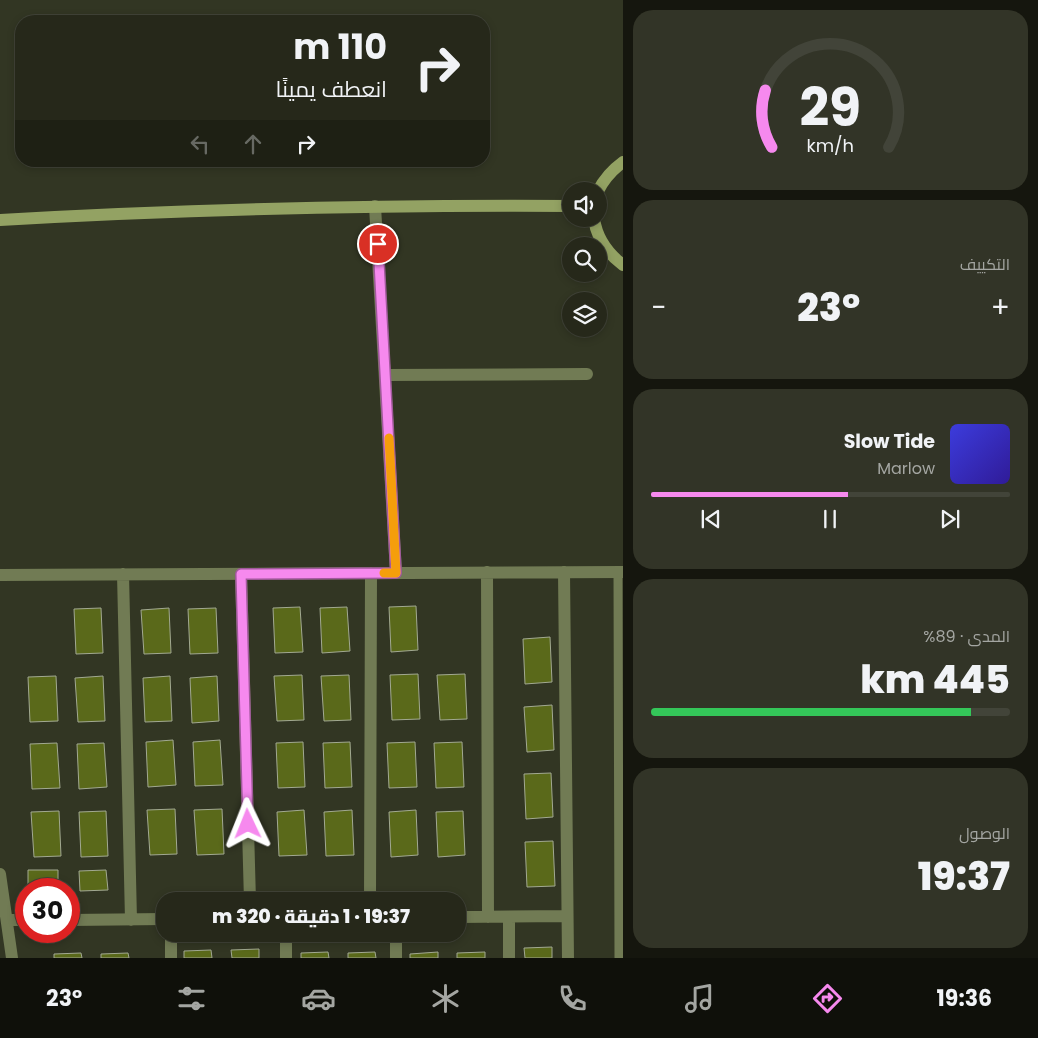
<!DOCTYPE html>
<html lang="ar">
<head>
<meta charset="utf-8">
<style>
	body { margin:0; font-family:Poppins,Cairo,sans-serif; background:#323427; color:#f1f3f6; direction:rtl; height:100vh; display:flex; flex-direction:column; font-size:19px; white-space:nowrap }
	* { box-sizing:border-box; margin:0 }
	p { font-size:16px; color:#a4a6a2 }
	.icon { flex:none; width:28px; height:28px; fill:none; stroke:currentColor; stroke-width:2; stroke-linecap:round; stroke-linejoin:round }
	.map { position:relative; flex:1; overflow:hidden; direction:ltr }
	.drawer { display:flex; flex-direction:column; gap:10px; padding:10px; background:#15160e; width:415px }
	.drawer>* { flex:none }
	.hud { position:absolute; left:15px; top:15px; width:475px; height:152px; border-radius:20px; box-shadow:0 2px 8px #0003,0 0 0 1px #424439; direction:rtl; background:#26281a; color:#f1f3f6; overflow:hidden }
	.controls { position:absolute; left:562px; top:182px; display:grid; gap:10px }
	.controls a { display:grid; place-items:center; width:45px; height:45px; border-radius:50%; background:#26281a; box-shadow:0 2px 8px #0003,0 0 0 1px #424439; font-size:25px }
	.speed { position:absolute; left:15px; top:878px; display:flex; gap:10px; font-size:25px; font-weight:700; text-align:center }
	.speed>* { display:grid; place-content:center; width:65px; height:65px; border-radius:50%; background:#26281a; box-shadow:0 2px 8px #0003,0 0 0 1px #424439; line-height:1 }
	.speed .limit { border:8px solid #d22; background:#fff; color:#111 }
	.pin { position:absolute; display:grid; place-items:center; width:42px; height:42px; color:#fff; margin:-21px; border:2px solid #fff; border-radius:50%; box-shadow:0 1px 5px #0007 }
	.me { position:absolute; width:55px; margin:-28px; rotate:358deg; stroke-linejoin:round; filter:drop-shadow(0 0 4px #0008) }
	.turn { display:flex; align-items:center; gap:18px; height:105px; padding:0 20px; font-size:22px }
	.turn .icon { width:65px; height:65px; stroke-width:2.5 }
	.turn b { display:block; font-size:35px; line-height:42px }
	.lanes { display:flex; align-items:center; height:48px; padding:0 20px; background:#0003; justify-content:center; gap:25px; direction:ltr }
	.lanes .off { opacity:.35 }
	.big { font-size:38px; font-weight:800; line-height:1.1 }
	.drawer .widget { flex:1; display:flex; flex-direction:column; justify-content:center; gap:8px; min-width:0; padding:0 18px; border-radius:20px; background:#323427 }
	.drawer .dial { align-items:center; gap:0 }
	.dial svg { height:130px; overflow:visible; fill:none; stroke:#424439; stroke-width:7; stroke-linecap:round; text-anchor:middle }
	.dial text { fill:#f1f3f6; stroke:none }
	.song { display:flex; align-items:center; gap:15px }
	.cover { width:60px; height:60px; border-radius:8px; background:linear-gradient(135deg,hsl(240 70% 55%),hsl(250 70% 35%)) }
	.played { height:5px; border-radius:2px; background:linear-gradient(90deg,#f689ee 55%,#424439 55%) }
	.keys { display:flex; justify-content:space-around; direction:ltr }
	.heat { display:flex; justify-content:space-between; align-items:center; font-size:28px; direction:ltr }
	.charge { height:8px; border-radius:4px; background:linear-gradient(90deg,#34c759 89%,#424439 0) }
	.trip { position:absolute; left:156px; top:892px; width:310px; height:50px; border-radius:20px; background:#26281a; box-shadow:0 2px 8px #0003,0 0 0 1px #424439; font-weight:800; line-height:50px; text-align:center; direction:rtl }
	.tab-bar { display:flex; height:80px; justify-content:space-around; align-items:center; background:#0f100a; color:#a4a6a2 }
	.tab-bar .icon { width:35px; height:35px }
	.tab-bar .selected { color:#f689ee }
	.tab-bar b { font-size:22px; color:#f1f3f6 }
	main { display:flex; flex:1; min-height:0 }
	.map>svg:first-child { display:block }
	.building { fill:#5a691a; stroke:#a2a992 }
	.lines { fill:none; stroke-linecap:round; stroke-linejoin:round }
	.lane { stroke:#717b54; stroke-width:9 }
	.street { stroke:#717b54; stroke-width:12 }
	.secondary { stroke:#93a263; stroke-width:12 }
	.route-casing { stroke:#a0599b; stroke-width:12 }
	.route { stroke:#f689ee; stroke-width:9 }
	.slow { stroke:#f59e0b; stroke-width:9 }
</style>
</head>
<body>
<main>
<section class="drawer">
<div class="widget dial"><svg viewBox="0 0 100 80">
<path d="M14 69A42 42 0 1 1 86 69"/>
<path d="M14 69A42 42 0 0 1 10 34" stroke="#f689ee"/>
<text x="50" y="56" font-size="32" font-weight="700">29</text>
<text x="50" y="72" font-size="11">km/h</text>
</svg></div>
<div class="widget"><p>التكييف</p>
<div class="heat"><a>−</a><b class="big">23°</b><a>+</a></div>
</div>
<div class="widget">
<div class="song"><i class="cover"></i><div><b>Slow Tide</b><p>Marlow</p></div></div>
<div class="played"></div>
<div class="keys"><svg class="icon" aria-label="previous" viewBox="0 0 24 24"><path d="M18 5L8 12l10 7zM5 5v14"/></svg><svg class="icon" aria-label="pause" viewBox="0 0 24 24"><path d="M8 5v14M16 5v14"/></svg><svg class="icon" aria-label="next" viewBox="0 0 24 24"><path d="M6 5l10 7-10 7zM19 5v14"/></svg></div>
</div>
<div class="widget"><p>المدى · 89%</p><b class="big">445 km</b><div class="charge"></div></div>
<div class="widget"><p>الوصول</p><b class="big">19:37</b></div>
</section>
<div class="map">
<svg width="623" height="958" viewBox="0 0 623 958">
	<rect width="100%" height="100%" fill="#323623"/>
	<!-- building -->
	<path class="building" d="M416,606L418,650L391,652L389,607Z
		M300,607L303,652L275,653L273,608Z
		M347,607L350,651L322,653L320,608Z
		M101,608L103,653L76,654L74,609Z
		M169,608L171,653L144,654L141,610Z
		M216,608L218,653L190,654L188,609Z
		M550,637L552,682L525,684L523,639Z
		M418,674L420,719L392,720L390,675Z
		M465,674L467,719L440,720L437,675Z
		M302,675L304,720L277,721L274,676Z
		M349,675L351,720L324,721L321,676Z
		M56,676L58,721L30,722L28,677Z
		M103,676L105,721L78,722L75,678Z
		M170,676L172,721L145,722L143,678Z
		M217,676L219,721L192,723L190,678Z
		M552,705L554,750L527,752L524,707Z
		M173,740L176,785L148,787L146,742Z
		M220,740L223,785L195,786L193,742Z
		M303,742L305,787L278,788L276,743Z
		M350,742L352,787L325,788L323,743Z
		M415,742L417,787L389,788L387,743Z
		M462,742L464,787L436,788L434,743Z
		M57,743L60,788L32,789L30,744Z
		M104,743L107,787L79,789L77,744Z
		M551,773L553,817L526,819L524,774Z
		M175,809L177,854L150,855L147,810Z
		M222,809L224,854L197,855L194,810Z
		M304,810L307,855L279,856L277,812Z
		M352,810L354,855L326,856L324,812Z
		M416,810L418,855L391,857L389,812Z
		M59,811L61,856L34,857L31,812Z
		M106,811L108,856L81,857L79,812Z
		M463,811L465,855L438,857L436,812Z
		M553,841L555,886L527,887L525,842Z
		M28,870H58V889H28Z
		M106,870L108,890L80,891L79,871Z
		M552,947V958H525L524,948Z
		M259,949V958H232L231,950Z
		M211,950L212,958H184V951Z
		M328,952L329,958H301V953Z
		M375,952L376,958H348V953Z
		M438,952V958H410V954Z
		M485,952V958H457V953Z
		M81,953L82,958H54V954Z
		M128,953L129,958H101V954Z"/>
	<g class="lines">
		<!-- lane -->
		<path class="lane" d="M618,572L619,958"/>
		<!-- street -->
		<path class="street" d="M375,206L396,573
			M385,375L587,374
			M487,572L488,917
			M564,572L568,958
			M123,574L131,920
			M241,574L250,901
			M0,575L623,572
			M0,874L12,958
			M370,901L371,573
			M458,917L567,916
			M509,917V958
			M7,920H26
			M69,920L165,919
			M171,958V934
			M286,958V934
			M396,958V934"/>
		<!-- secondary -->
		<path class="secondary" d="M598,191C604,179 612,170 623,162
			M594,219C597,239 607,253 623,265
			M0,220C190,209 381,205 571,206"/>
	</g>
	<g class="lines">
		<!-- route casing -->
		<g class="route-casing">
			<path id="route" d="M248,824L241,574L396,573L378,244"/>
		</g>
		<!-- route -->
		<use href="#route" class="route"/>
		<!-- slow -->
		<path class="slow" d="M384,573H396L389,438"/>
	</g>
</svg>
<div class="controls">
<a><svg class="icon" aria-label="sound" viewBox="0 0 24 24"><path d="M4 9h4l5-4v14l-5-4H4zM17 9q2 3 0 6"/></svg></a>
<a><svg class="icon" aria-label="search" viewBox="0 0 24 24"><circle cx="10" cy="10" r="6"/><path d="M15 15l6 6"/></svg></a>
<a><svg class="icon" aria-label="layers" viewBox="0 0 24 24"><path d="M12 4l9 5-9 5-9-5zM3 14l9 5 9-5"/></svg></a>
</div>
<div class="speed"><div class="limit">30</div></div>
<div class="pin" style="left:378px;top:244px;background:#d93025"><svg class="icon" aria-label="arrive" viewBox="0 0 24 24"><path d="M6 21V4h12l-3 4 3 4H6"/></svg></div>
<svg class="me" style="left:248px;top:824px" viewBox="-20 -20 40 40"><path d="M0-17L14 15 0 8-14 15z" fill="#f689ee" stroke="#fff" stroke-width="4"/></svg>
<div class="trip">19:37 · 1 دقيقة · 320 m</div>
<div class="hud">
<div class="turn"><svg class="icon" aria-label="right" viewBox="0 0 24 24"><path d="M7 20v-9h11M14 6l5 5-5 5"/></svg><div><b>110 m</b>انعطف يمينًا</div></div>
<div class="lanes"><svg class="icon off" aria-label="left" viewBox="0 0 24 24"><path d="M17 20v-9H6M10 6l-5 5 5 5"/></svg><svg class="icon off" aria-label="ahead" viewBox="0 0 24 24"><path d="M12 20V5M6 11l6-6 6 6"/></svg><svg class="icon" aria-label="right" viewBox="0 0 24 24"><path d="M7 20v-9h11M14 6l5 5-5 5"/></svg></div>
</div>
</div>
</main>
<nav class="tab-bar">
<b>19:36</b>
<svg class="icon selected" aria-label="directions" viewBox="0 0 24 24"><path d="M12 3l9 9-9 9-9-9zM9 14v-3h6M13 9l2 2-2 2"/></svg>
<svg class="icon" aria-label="music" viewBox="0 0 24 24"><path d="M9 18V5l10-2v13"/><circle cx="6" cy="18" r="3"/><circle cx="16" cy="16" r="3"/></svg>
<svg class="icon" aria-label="phone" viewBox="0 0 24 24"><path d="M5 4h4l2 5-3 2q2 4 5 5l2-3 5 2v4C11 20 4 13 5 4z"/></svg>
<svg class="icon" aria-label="climate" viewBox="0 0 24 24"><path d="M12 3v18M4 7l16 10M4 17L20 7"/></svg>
<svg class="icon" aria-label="car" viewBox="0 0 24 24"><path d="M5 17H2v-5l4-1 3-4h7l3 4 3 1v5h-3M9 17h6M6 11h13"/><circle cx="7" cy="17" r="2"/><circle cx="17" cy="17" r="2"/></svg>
<svg class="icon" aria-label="filters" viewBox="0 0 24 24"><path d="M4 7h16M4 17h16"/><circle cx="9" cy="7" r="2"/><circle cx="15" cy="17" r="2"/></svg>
<b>23°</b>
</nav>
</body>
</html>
